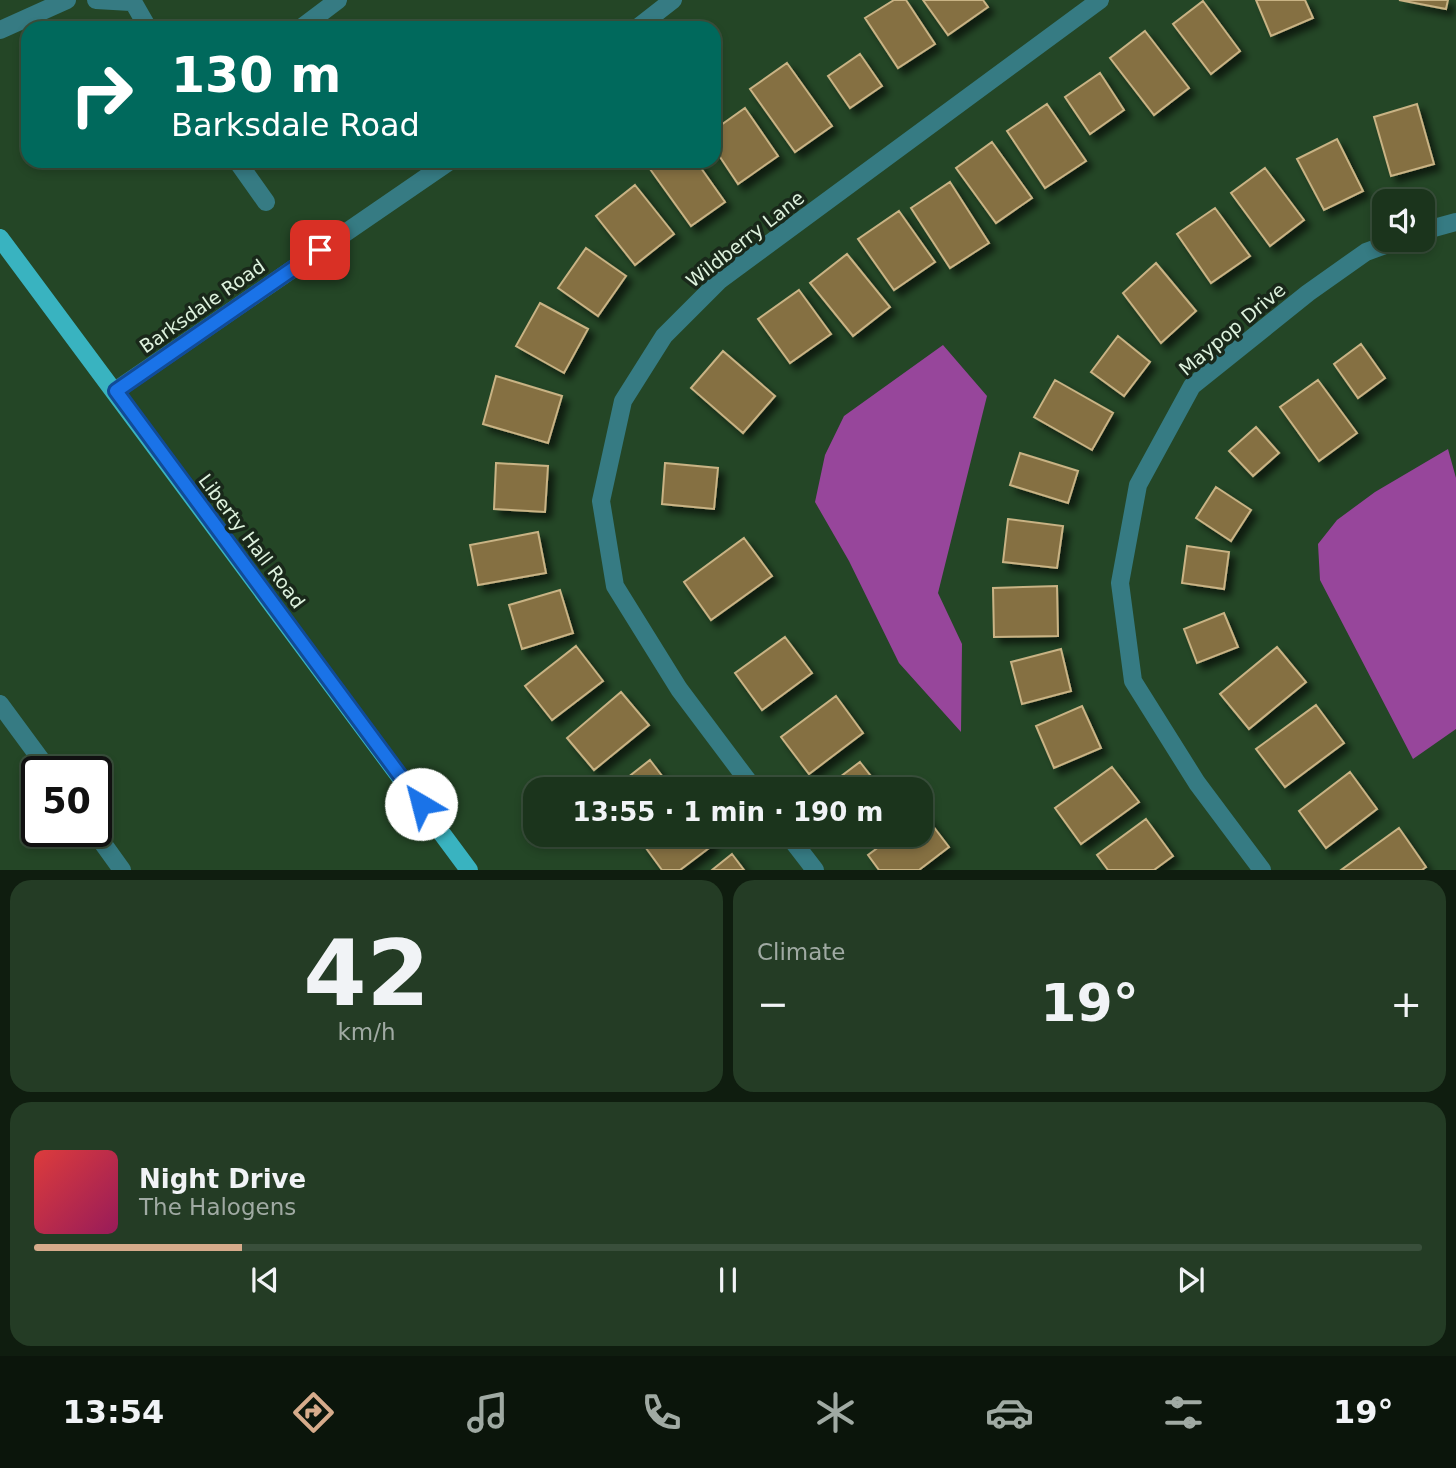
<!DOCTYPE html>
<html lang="en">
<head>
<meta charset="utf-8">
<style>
	body { margin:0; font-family:"DejaVu Sans",sans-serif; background:#243c25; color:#f1f3f6; height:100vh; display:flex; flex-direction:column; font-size:26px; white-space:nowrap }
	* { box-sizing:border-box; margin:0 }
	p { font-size:23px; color:#a0aaa3 }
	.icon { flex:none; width:38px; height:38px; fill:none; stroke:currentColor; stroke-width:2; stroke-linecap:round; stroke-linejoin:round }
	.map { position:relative; height:870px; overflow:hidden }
	.panel { display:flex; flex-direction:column; gap:10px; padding:10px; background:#0f1d0f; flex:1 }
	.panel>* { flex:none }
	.top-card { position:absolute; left:21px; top:21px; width:700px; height:147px; border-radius:21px; box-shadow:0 4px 10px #0003,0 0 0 2px #394f3b; background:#00695c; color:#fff; overflow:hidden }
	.controls { position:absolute; left:1372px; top:189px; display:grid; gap:14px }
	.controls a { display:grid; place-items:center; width:63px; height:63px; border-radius:14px; background:#1b341c; box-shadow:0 4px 10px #0003,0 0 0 2px #394f3b; font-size:35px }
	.speed { position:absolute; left:21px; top:756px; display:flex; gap:14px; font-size:35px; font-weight:700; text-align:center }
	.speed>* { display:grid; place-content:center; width:91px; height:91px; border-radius:50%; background:#1b341c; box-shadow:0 4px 10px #0003,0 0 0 2px #394f3b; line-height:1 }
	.speed .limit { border:4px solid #111; border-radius:10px; background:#fff; color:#111 }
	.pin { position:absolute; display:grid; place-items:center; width:60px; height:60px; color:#fff; margin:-30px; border-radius:14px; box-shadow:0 4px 10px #0006 }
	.me { position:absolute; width:77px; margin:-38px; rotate:323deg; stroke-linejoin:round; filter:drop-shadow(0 0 5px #0008) }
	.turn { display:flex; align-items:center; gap:24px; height:147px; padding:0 35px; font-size:32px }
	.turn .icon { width:91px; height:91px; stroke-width:2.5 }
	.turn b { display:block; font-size:49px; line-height:60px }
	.big { font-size:52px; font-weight:800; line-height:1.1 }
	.panel .widget { flex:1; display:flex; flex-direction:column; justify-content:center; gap:10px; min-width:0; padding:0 24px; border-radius:21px; background:#243c25 }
	.panel .dial { align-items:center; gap:0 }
	.dial b { font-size:91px; line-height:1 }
	.song { display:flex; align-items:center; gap:21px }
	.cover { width:84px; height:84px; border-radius:10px; background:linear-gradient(135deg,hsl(0 70% 55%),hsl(330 70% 35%)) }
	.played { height:7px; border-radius:4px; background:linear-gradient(90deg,#d6ab8b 15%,#394f3b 15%) }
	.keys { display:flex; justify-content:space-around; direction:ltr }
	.heat { display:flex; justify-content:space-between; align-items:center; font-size:38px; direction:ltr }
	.panel .tiles { flex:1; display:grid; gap:10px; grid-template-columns:1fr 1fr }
	.widget:last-child { grid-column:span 2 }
	.trip { position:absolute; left:523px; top:777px; width:410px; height:70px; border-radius:21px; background:#1b341c; box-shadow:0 4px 10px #0003,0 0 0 2px #394f3b; font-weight:800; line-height:70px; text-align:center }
	.tab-bar { display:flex; height:112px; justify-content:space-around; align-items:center; background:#0b150b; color:#a0aaa3 }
	.tab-bar .icon { width:49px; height:49px }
	.tab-bar .on { color:#d6ab8b }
	.tab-bar b { font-size:32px; color:#f1f3f6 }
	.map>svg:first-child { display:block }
	.forest { fill:#97469b }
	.building { fill:#857043; stroke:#c9b384; stroke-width:2; filter:url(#shadow) }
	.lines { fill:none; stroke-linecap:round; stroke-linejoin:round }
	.minor { stroke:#367b83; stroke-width:18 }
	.major { stroke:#39b3c0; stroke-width:18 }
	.route-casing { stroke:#114b97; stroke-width:18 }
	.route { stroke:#1a73e8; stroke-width:12 }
	.labels { text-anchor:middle; stroke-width:7; stroke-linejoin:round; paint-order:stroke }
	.street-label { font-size:19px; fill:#def2de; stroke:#19281a }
</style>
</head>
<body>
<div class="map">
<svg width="1456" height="870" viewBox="0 0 1456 870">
	<defs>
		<filter id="shadow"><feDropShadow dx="6" dy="6" stdDeviation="3.5" flood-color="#0009"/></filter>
	</defs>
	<rect width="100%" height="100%" fill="#244626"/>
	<!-- forest -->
	<path class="forest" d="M943,345L987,396L938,593L962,644L961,732L899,663L849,561L815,502L825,455L844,416Z
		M1448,449L1456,478V729L1413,759L1320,580L1318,544L1337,520L1375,492Z"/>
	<!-- building -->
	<path class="building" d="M894,0H906L935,44L898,68L865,18Z
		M923,0H983L988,7L948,35Z
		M1256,0H1305L1313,18L1271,36Z
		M1399,0H1448L1446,9Z
		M1203,1L1240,51L1211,74L1173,24Z
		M1145,31L1189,88L1154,115L1110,58Z
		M860,54L882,86L850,108L828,76Z
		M787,63L832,126L795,152L750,89Z
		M1100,73L1124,110L1090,134L1065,97Z
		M1047,104L1086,161L1045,188L1007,131Z
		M1417,104L1434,164L1391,176L1374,117Z
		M745,108L778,156L738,184L714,148V130Z
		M1337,139L1363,191L1324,210L1297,159Z
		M992,142L1032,198L996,223L956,168Z
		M661,161H696L725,202L691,226L650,169Z
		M1265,168L1304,220L1270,246L1231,193Z
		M950,182L989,243L950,268L911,208Z
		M635,185L674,234L635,265L596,216Z
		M1215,208L1250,256L1211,283L1177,234Z
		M899,211L935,262L894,290L858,239Z
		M586,248L626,276L598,316L558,288Z
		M847,254L890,307L853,336L810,283Z
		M1156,263L1196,311L1161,343L1123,293Z
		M799,290L831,334L790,363L758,319Z
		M540,303L588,329L564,373L516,346Z
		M1118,336L1150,362L1124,396L1091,372Z
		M1361,344L1385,378L1358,398L1334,364Z
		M723,351L775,396L743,433L691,388Z
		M496,376L562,396L548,443L483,424Z
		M1055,380L1113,413L1092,450L1034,417Z
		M1318,380L1357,433L1319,461L1280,407Z
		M1256,427L1279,453L1253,476L1229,451Z
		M1020,453L1078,471L1068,503L1010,485Z
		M496,463L548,466L545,512L494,509Z
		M665,463L718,468L714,509L662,504Z
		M1216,487L1251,510L1231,541L1196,518Z
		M1008,519L1063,526L1057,568L1003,562Z
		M538,532L546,573L478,585L470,545Z
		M744,538L772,576L711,620L684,582Z
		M1187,546L1229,552L1224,589L1182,583Z
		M1057,586L1058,636L994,637L993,588Z
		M560,590L573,633L522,649L509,605Z
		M1224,613L1238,647L1197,663L1184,629Z
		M785,637L812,673L762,710L735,673Z
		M576,646L603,681L552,720L525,686Z
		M1277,647L1306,682L1249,729L1220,694Z
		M1061,649L1071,691L1022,704L1011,662Z
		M621,692L649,725L594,770L567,738Z
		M836,696L863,733L809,774L781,737Z
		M1316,705L1344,743L1285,787L1256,749Z
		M1082,706L1101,748L1054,768L1036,726Z
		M650,760L672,789H613Z
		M860,762L881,789H824Z
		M1112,767L1139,802L1081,844L1055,808Z
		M1350,772L1377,809L1326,848L1299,811Z
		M923,813L949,847L919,870H879L868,855L895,835H920V815Z
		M1146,819L1173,856L1154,870H1108L1097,855Z
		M1399,828L1426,867L1422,870H1341Z
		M656,835H706L713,845L680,870H662L643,844Z
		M732,854L744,870H712Z"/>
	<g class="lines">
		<!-- minor -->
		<path class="minor" d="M96,0L131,2
			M132,0L148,28
			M301,28L338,0
			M637,28L673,0
			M0,30L67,0
			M237,161L266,202
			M1423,231L1456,222
			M115,391L450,161
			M0,704L50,772
			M754,789L679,689L615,586L601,501L623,401L664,336L720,280L1100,0
			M94,831L122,870
			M788,835L815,870
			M1262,870L1197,783L1133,681L1120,583L1138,485L1192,386L1308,293L1366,252L1399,240"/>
		<!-- major -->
		<path class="major" d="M0,238L469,870"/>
	</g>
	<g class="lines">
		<!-- route casing -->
		<g class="route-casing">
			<path id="route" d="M320,250L116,391L421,804"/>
		</g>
		<!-- route -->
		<use href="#route" class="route"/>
	</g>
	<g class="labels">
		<!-- street labels -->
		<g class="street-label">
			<text transform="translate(745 239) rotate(-38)" y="7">Wildberry Lane</text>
			<text transform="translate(202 306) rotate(-35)" y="7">Barksdale Road</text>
			<text transform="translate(1232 329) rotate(-40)" y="7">Maypop Drive</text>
			<text transform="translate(252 541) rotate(53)" y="7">Liberty Hall Road</text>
		</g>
	</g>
</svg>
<div class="controls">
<a><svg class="icon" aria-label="sound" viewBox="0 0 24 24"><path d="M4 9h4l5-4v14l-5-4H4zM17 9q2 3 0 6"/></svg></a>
</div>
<div class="speed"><div class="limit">50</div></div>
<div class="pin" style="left:320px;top:250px;background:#d93025"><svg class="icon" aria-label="arrive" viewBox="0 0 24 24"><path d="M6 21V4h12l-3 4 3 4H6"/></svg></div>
<svg class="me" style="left:421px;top:804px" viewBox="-20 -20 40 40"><circle r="19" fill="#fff"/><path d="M0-13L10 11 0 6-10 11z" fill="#1a73e8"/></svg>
<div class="trip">13:55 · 1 min · 190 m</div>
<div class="top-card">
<div class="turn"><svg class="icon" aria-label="right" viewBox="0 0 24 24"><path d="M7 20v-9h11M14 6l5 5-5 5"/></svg><div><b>130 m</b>Barksdale Road</div></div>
</div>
</div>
<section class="panel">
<div class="tiles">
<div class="widget dial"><b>42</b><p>km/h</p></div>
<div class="widget"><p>Climate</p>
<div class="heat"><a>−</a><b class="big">19°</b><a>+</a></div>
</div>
<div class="widget">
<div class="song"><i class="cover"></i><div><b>Night Drive</b><p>The Halogens</p></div></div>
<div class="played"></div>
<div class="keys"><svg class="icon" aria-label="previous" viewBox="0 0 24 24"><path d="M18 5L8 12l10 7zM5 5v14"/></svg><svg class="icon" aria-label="pause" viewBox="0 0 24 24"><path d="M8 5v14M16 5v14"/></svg><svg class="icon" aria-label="next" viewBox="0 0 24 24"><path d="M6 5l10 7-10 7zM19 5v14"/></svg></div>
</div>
</div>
</section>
<nav class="tab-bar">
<b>13:54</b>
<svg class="icon on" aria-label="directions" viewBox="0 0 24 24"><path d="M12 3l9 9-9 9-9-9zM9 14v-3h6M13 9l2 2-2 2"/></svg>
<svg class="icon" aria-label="music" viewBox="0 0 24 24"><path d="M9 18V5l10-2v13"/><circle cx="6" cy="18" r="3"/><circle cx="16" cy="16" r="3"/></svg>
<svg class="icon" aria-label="phone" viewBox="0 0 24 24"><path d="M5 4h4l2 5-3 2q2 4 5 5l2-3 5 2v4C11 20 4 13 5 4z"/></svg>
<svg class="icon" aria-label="climate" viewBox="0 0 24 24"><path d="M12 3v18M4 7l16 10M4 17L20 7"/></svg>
<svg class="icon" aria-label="car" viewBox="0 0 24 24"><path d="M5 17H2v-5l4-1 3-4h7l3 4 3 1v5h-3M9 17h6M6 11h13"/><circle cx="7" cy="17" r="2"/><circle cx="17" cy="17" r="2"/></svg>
<svg class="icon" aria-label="filters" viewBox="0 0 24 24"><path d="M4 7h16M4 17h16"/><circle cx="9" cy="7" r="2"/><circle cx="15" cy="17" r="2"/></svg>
<b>19°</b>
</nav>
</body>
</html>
